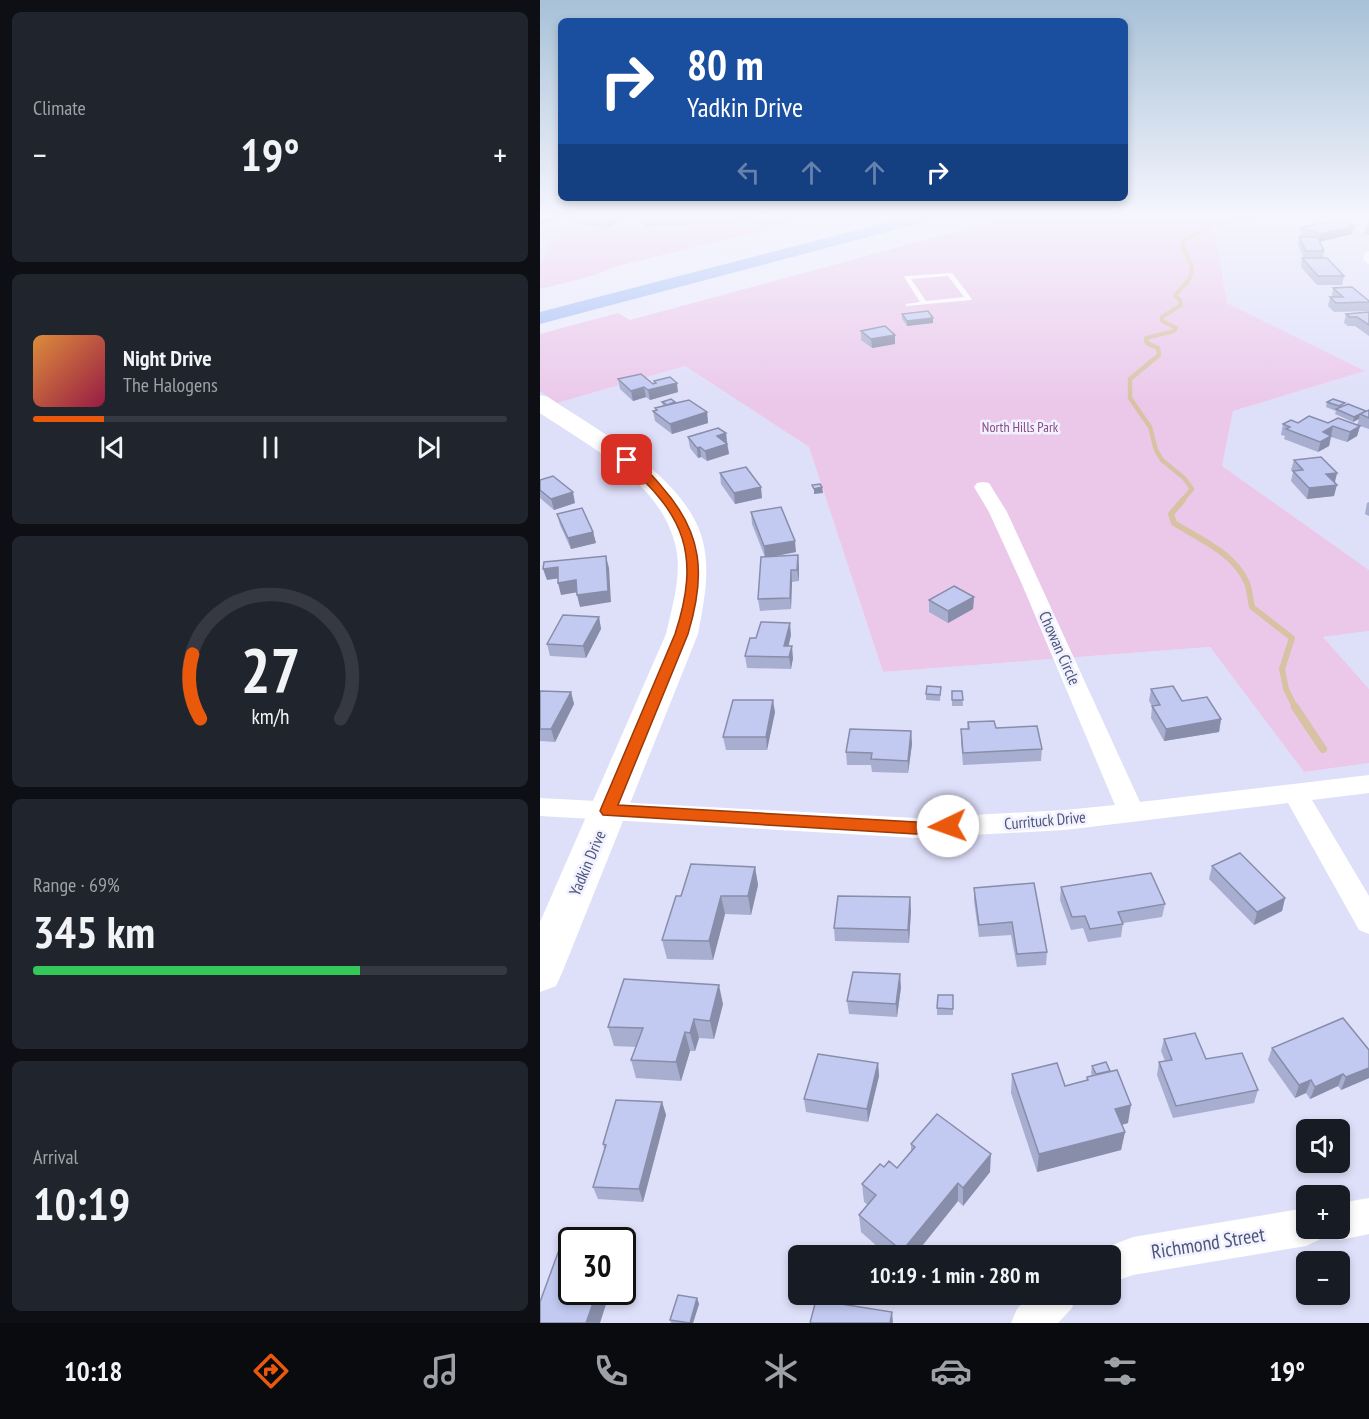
<!DOCTYPE html>
<html lang="en">
<head>
<meta charset="utf-8">
<style>
	body { margin:0; font-family:"PT Sans Narrow",sans-serif; background:#20242c; color:#f1f3f6; height:100vh; display:flex; flex-direction:column; font-size:22px; white-space:nowrap }
	* { box-sizing:border-box; margin:0 }
	p { font-size:20px; color:#9ea1a6 }
	.icon { flex:none; width:33px; height:33px; fill:none; stroke:currentColor; stroke-width:2; stroke-linecap:round; stroke-linejoin:round }
	.map { position:relative; flex:1; overflow:hidden }
	.drawer { display:flex; flex-direction:column; gap:12px; padding:12px; background:#0d0f14; width:540px }
	.drawer>* { flex:none }
	.guide { position:absolute; left:18px; top:18px; width:570px; height:183px; border-radius:9px; box-shadow:0 3px 9px #0003; background:#1a4fa0; color:#fff; overflow:hidden }
	.fabs { position:absolute; left:756px; top:1119px; display:grid; gap:12px }
	.fabs a { display:grid; place-items:center; width:54px; height:54px; border-radius:9px; background:#171b24; box-shadow:0 3px 9px #0003; font-size:30px }
	.speed { position:absolute; left:18px; top:1227px; display:flex; gap:12px; font-size:30px; font-weight:700; text-align:center }
	.speed>* { display:grid; place-content:center; width:78px; height:78px; border-radius:50%; background:#171b24; box-shadow:0 3px 9px #0003; line-height:1 }
	.speed .limit { border:3px solid #111; border-radius:9px; background:#fff; color:#111 }
	.pin { position:absolute; display:grid; place-items:center; width:51px; height:51px; color:#fff; margin:-26px; border-radius:12px; box-shadow:0 3px 9px #0006 }
	.me { position:absolute; width:66px; margin:-33px; rotate:267deg; stroke-linejoin:round; filter:drop-shadow(0 0 4px #0008) }
	.turn { display:flex; align-items:center; gap:21px; height:126px; padding:0 30px; font-size:27px }
	.turn .icon { width:78px; height:78px; stroke-width:2.5 }
	.turn b { display:block; font-size:42px; line-height:51px }
	.lanes { display:flex; align-items:center; height:57px; padding:0 30px; background:#0003; justify-content:center; gap:30px; direction:ltr }
	.lanes .off { opacity:.35 }
	.big { font-size:45px; font-weight:700; line-height:1.1 }
	.drawer .card { flex:1; display:flex; flex-direction:column; justify-content:center; gap:9px; min-width:0; padding:0 21px; border-radius:9px; background:#20242c }
	.drawer .dial { align-items:center; gap:0 }
	.dial svg { height:156px; overflow:visible; fill:none; stroke:#363941; stroke-width:7; stroke-linecap:round; text-anchor:middle }
	.dial text { fill:#f1f3f6; stroke:none }
	.song { display:flex; align-items:center; gap:18px }
	.cover { width:72px; height:72px; border-radius:9px; background:linear-gradient(135deg,hsl(30 70% 55%),hsl(340 70% 35%)) }
	.played { height:6px; border-radius:3px; background:linear-gradient(90deg,#ea580c 15%,#363941 15%) }
	.keys { display:flex; justify-content:space-around; direction:ltr }
	.heat { display:flex; justify-content:space-between; align-items:center; font-size:33px; direction:ltr }
	.charge { height:9px; border-radius:4px; background:linear-gradient(90deg,#34c759 69%,#363941 0) }
	.trip { position:absolute; left:248px; top:1245px; width:333px; height:60px; border-radius:9px; background:#171b24; box-shadow:0 3px 9px #0003; font-weight:700; line-height:60px; text-align:center }
	.tabs { display:flex; height:96px; justify-content:space-around; align-items:center; background:#090b0e; color:#9ea1a6 }
	.tabs .icon { width:42px; height:42px }
	.tabs .active { color:#ea580c }
	.tabs b { font-size:27px; color:#f1f3f6 }
	main { display:flex; flex:1; min-height:0 }
	.map>svg:first-child { display:block }
	.residential { fill:#dedff9; fill-rule:evenodd }
	.green { fill:#ebc8ea }
	.lines { fill:none; stroke-linecap:round; stroke-linejoin:round }
	.stream-far3 { stroke:#d8c2a4; stroke-width:4 }
	.stream-far2 { stroke:#d8c2a4; stroke-width:4.5 }
	.stream-far1 { stroke:#d8c2a4; stroke-width:6 }
	.stream { stroke:#d8c2a4; stroke-width:8 }
	.lane { fill:#fff; fill-rule:evenodd }
	.street { fill:#fff; fill-rule:evenodd }
	.secondary { fill:#fff; fill-rule:evenodd }
	.highway { fill:#a2bdf5; fill-rule:evenodd }
	.wall { fill:#a7aed0 }
	.shaded-wall { fill:#888da9 }
	.building { fill:#c2caf2; stroke:#888da9; stroke-width:1.5 }
	.route { fill:#ea580c; stroke:#983908; stroke-width:1.5 }
	.labels { text-anchor:middle; stroke-width:5; stroke-linejoin:round; paint-order:stroke }
	.far-park-label { font-size:14px; fill:#894a81; stroke:#f1f1ff }
	.street-label { font-size:16px; fill:#4d5678; stroke:#f1f1ff }
	.near-street-label { font-size:20px; fill:#4d5678; stroke:#f1f1ff }
</style>
</head>
<body>
<main>
<section class="drawer">
<div class="card"><p>Climate</p>
<div class="heat"><a>−</a><b class="big">19°</b><a>+</a></div>
</div>
<div class="card">
<div class="song"><i class="cover"></i><div><b>Night Drive</b><p>The Halogens</p></div></div>
<div class="played"></div>
<div class="keys"><svg class="icon" aria-label="previous" viewBox="0 0 24 24"><path d="M18 5L8 12l10 7zM5 5v14"/></svg><svg class="icon" aria-label="pause" viewBox="0 0 24 24"><path d="M8 5v14M16 5v14"/></svg><svg class="icon" aria-label="next" viewBox="0 0 24 24"><path d="M6 5l10 7-10 7zM19 5v14"/></svg></div>
</div>
<div class="card dial"><svg viewBox="0 0 100 80">
<path d="M14 69A42 42 0 1 1 86 69"/>
<path d="M14 69A42 42 0 0 1 10 36" stroke="#ea580c"/>
<text x="50" y="56" font-size="32" font-weight="700">27</text>
<text x="50" y="72" font-size="11">km/h</text>
</svg></div>
<div class="card"><p>Range · 69%</p><b class="big">345 km</b><div class="charge"></div></div>
<div class="card"><p>Arrival</p><b class="big">10:19</b></div>
</section>
<div class="map">
<svg width="829" height="1323" viewBox="0 0 829 1323">
	<rect width="100%" height="100%" fill="#eaeafc"/>
	<!-- residential -->
	<path class="residential" d="M0,217H258L45,271L0,285Z
		M723,217H829V570L682,466L693,411L825,371L687,303L674,225Z
		M145,366L269,447L343,672L670,647L764,772L829,763V1323H0V391L17,403ZM766,1130H800V1162H766ZM766,1196H800V1228H766ZM32,1240H82V1292H32ZM258,1256H570V1294H258ZM766,1262H800V1294H766Z
		M829,631V689L783,637Z"/>
	<!-- green -->
	<path class="green" d="M264,217L230,229L81,265L52,276L0,289V263L7,256L4,253L12,246L7,243L34,230L117,228C123,233 139,229 148,227L152,219L185,220L207,229L214,226L213,222L187,218Z
		M470,217H723L674,226L687,303L825,371L693,411L682,466L829,570V631L783,637L829,689V763L764,772L670,647L343,672L269,447L145,366L17,403L0,391V334L78,313L90,320Z"/>
	<g class="lines">
		<!-- stream-far3 -->
		<path class="stream-far3" d="M607,341L606,338L634,331L636,328L622,321V317L641,305L640,300L635,296C639,289 647,285 650,277C657,262 640,253 643,240L667,230L671,217"/>
		<!-- stream-far2 -->
		<path class="stream-far2" d="M606,340L607,343L618,348L619,355L590,379V398L610,427L616,450L622,460L644,478L652,489L641,502"/>
		<!-- stream-far1 -->
		<path class="stream-far1" d="M643,500L631,514L634,523C660,539 694,553 707,583C710,591 710,599 712,607L752,638L742,669L746,689L756,709"/>
		<!-- stream -->
		<path class="stream" d="M755,707L783,749"/>
		<!-- lane -->
		<path class="lane" d="M412,273L432,299L431,300L366,306V304L380,302L364,277L365,276ZM408,276L424,297L386,301L371,279Z"/>
		<!-- street -->
		<path class="street" d="M829,251V264L823,260L825,252Z
			M443,482L449,483L467,512L600,802L829,775V793L772,800L829,896V934L819,930L748,803L525,830L376,838L0,816V798L376,818L525,810L575,805L481,582L449,512L434,487L437,483Z
			M829,1198V1234L800,1240L787,1234L785,1228H800V1203Z
			M766,1208V1228H784L779,1240L766,1246L593,1275L570,1283V1256H554L557,1251L593,1237Z
			M491,1294H537L532,1308L518,1323H471L477,1309Z"/>
		<!-- secondary -->
		<path class="secondary" d="M0,395L8,397C61,433 156,481 165,552C169,580 163,606 158,634L22,973L16,986L0,992V922L126,634C132,607 142,576 136,548C122,482 51,448 0,413Z"/>
		<!-- highway -->
		<path class="highway" d="M367,217H394L392,220L0,324V312Z"/>
	</g>
	<!-- wall -->
	<path class="wall" d="M35,217H78L79,220L69,228L36,224Z
		M103,217H148V225L104,227Z
		M829,222V235H824L826,227Z
		M761,228L812,234L780,242L784,251L783,258L804,276L802,285H777L761,267L762,258H764L758,245L759,237H763L760,236Z
		M793,288L829,301V311L794,312L788,306L790,297H792V296Z
		M829,312V336L815,326H808L804,323L806,314Z
		M362,314L393,323L367,326L362,319Z
		M321,331L355,344L332,348L321,340Z
		M78,379L113,384L114,381L138,392L110,400L106,397L93,401L80,389Z
		M122,402H135L136,403L167,412L168,423L132,434L115,421L113,411L115,410V408L123,406Z
		M787,402L826,411L829,410V429L817,425L819,419L813,422L795,414L796,411L786,407Z
		M758,423H788L820,426L817,436L807,442L791,437L789,446L778,452L744,439L745,436L741,435L743,424Z
		M186,433L189,454L167,461L161,457L158,458L150,448L148,437Z
		M754,460L797,473L795,483L794,496L767,499L751,481L753,472L751,470Z
		M180,473L222,498L195,504L181,484Z
		M0,480L35,503L14,510L0,498Z
		M829,502V516L825,514L827,503Z
		M211,512L256,552L230,557L258,555L259,567V581L252,582L251,609L220,611L218,599L225,557L212,524Z
		M17,514L53,532L56,543L31,549L20,525Z
		M434,597L433,609L408,623L389,612V600Z
		M59,617L61,629L46,658L10,656L7,644Z
		M251,635L248,646L253,658L251,669L207,668L205,656L216,638Z
		M401,687L400,701L386,700V694Z
		M611,689L642,701L681,719L679,732L624,741L611,718L612,706L609,701Z
		M0,691L31,692L34,704L15,742L0,741Z
		M412,691H422L423,706H412Z
		M235,712L227,750H186L183,737Z
		M428,722L456,728L502,749L501,761L423,765L421,742V729H427Z
		M371,731L372,744L368,773L332,772L331,765H307L306,752Z
		M672,866L745,898L742,911L714,925L669,879Z
		M215,867L218,885L211,915L185,914L173,960L127,959L122,940L141,896Z
		M521,887L625,904L622,917L583,923L581,937L548,942L543,928L531,930L520,900Z
		M434,888L507,952L506,965L477,967L471,935L439,937L434,901Z
		M371,910L369,943L295,941L294,928Z
		M361,987L357,1017L309,1014L307,1001Z
		M413,995V1015H397V1008Z
		M183,1004L174,1039L159,1038L155,1051H150L141,1081L96,1078L91,1060L96,1047L74,1046L68,1027Z
		M624,1039L666,1059L718,1090L714,1103L633,1118L617,1075L619,1062L625,1061L621,1051Z
		M732,1048L829,1050V1078L801,1090L798,1086L770,1099L766,1093L755,1098L728,1060Z
		M338,1063L339,1076L328,1122L266,1112L264,1099Z
		M552,1066L588,1123L582,1125L585,1132L581,1150L497,1172L471,1093L472,1074L525,1086L546,1080L547,1077L552,1075L551,1073Z
		M122,1102L126,1115L103,1202L58,1199L53,1187L64,1149L63,1144Z
		M371,1144L450,1172L423,1206L418,1201L374,1256H348L321,1232L319,1215L328,1205L324,1202L322,1184L344,1167L357,1168L371,1151Z
		M157,1298L159,1304L153,1323H131L130,1320Z"/>
	<!-- shaded-wall -->
	<path class="shaded-wall" d="M0,217H20L15,221L0,223Z
		M72,217H78L79,220L69,228L68,220Z
		M814,226L812,234L779,242L780,234Z
		M393,318V323L367,326V321Z
		M355,335V344L332,348L331,339Z
		M137,383L138,392L110,400L108,390Z
		M104,387L106,397L93,401L91,391Z
		M826,411L820,414L819,419L813,422L814,417Z
		M167,412L168,423L132,434L130,424Z
		M793,426L789,446L778,452L783,432Z
		M820,426L817,436L807,442L810,432Z
		M186,433L187,444L177,436Z
		M187,444L189,454L167,461L165,451Z
		M160,447L161,457L158,458L157,448Z
		M797,473L794,484L786,474Z
		M797,485L794,496L767,499L769,488Z
		M221,487L222,498L195,504L194,493Z
		M282,487L283,493L274,494V489Z
		M33,492L35,503L14,510L11,499Z
		M53,532L56,543L31,549L28,538Z
		M255,541L256,552L225,558L224,546Z
		M258,555L259,567V581L257,570Z
		M66,556L69,568L71,602L40,607L37,595Z
		M18,567L21,578L7,580L3,569Z
		M251,570L252,582L251,609L250,598Z
		M36,580L39,592L21,595L18,583Z
		M434,597L433,609L408,623V611Z
		M59,617L61,629L46,658L43,646Z
		M250,623L251,635L246,658L244,646Z
		M252,646L253,658L251,669L249,657Z
		M31,692L34,704L15,742L11,729Z
		M233,700L235,712L227,750L226,737Z
		M681,719L679,732L624,741L626,729Z
		M371,731L372,744L368,773V761Z
		M215,867L218,885L211,915L208,896Z
		M181,896L185,914L173,960L169,941Z
		M370,897L371,910L369,943L368,930Z
		M745,898L742,911L714,925L717,912Z
		M360,974L361,987L357,1017L356,1004Z
		M179,985L183,1004L174,1039L170,1021Z
		M154,1019L159,1038L155,1051L150,1033Z
		M145,1032L150,1051L141,1081L136,1062Z
		M338,1063L339,1076L328,1122L327,1109Z
		M829,1068V1078L801,1090L806,1077Z
		M803,1074L798,1086L770,1099L775,1087Z
		M771,1080L766,1093L755,1098L759,1085Z
		M122,1102L126,1115L103,1202L99,1189Z
		M591,1105L588,1123L572,1127L575,1109Z
		M585,1132L581,1150L497,1172L499,1154Z
		M451,1154L450,1172L423,1206V1188Z
		M418,1183V1201L374,1256H363L362,1251Z
		M57,1292H70L60,1323H46Z
		M157,1298L159,1304L153,1323H150Z
		M352,1312L353,1323H350Z"/>
	<!-- building -->
	<path class="building" d="M44,217H72L68,220Z
		M103,217H147L102,219Z
		M797,220L814,226L780,234L761,228Z
		M759,237H777L784,251H766Z
		M762,258H787L804,276H778Z
		M812,287L829,301V302L796,303L790,297H803L793,288Z
		M388,311L393,318L367,321L362,314Z
		M829,312V325L817,317H810L806,314Z
		M345,326L355,335L331,339L321,331Z
		M101,374L113,384L116,383L114,381L130,377L137,383L108,390L104,387L91,391L78,379Z
		M131,399L135,402L127,405L122,402Z
		M793,399L805,403L799,406L787,402Z
		M149,400L167,412L130,424L113,411L117,410L115,408Z
		M808,404L826,411L814,417L796,409Z
		M829,410V418L820,414Z
		M769,416L788,423L798,418L820,426L810,432L793,426L783,432L791,436L780,442L746,429L750,427L743,424L751,420L758,423Z
		M178,428L186,433L177,436L187,444L165,451L160,447L157,448L148,437Z
		M781,457L797,473L786,474L797,485L769,488L753,471L763,470L754,460Z
		M206,467L221,487L194,493L180,473Z
		M13,476L33,492L11,499L0,490V480Z
		M280,484L282,487L274,489L272,485Z
		M241,507L255,541L224,546L211,512Z
		M42,508L53,532L28,538L17,514Z
		M258,555L257,570H251L250,598L218,599L221,557Z
		M66,556L68,591L37,595L36,580L18,583V567L3,569L4,562Z
		M414,586L434,597L408,611L389,600Z
		M23,615L59,617L43,646L7,644Z
		M221,622L250,623L244,646H252L249,657L205,656L210,638H216Z
		M387,686L401,687L400,695L386,694Z
		M633,686L642,701L667,697L681,719L626,729L612,706L620,705L611,689Z
		M0,691L31,692L11,729H0Z
		M412,691H422L423,700H412Z
		M193,700H233L226,737H183Z
		M454,721L456,728L497,726L502,749L423,753L421,729H429L428,722Z
		M310,729L371,731L368,761L331,759L332,753L306,752Z
		M700,853L745,898L717,912L672,866Z
		M151,864L215,867L208,896H181L169,941L122,940L136,896H141Z
		M611,873L625,904L578,912L583,924L550,929L545,916L532,917L521,887Z
		M494,883L507,952L477,954L472,922L439,925L434,888Z
		M298,896L370,897L368,930L294,928Z
		M313,972L360,974L356,1004L307,1001Z
		M84,979L179,985L170,1021L154,1019L150,1033L145,1032L136,1062L91,1060L103,1028L68,1027Z
		M398,995H413V1009L397,1008Z
		M803,1018L829,1050V1068L806,1077L803,1074L775,1087L771,1080L759,1085L732,1048Z
		M655,1033L666,1059L702,1053L718,1090L636,1106L619,1062L632,1060L624,1039Z
		M278,1054L338,1063L327,1109L264,1099Z
		M566,1062L570,1071L556,1074L552,1066Z
		M517,1063L525,1086L548,1080L547,1077L577,1070L591,1105L575,1109L585,1132L499,1154L472,1074Z
		M76,1100L122,1102L99,1189L53,1187L66,1145L63,1144Z
		M397,1114L451,1154L423,1188L418,1183L362,1251L319,1215L336,1195L322,1184L340,1164L344,1167L349,1161L357,1168L375,1147L371,1144Z
		M23,1239L34,1240H32V1292H57L46,1323H0V1302Z
		M138,1295L157,1298L150,1323L130,1320Z
		M276,1300L352,1312L350,1323H270Z"/>
	<!-- sky -->
	<linearGradient id="sky" x2="0" y2="1"><stop stop-color="#a7c1d7"/><stop offset="0.54" stop-color="#f6f6fe"/><stop offset="1" stop-color="#f6f6fe" stop-opacity="0"/></linearGradient>
	<rect width="829" height="402" fill="url(#sky)"/>
	<!-- route -->
	<path class="route" d="M87,457C100,461 113,476 122,487C163,533 166,575 148,634L78,805L376,822H413L416,826L413,830L376,834L63,815L60,811L135,634C161,555 145,514 83,462V458Z"/>
	<g class="labels">
		<!-- far-park labels -->
		<g class="far-park-label">
			<text x="480" y="432">North Hills Park</text>
		</g>
		<!-- street labels -->
		<g class="street-label">
			<text transform="translate(520 648) rotate(66)" y="6">Chowan Circle</text>
			<text transform="translate(505 820) rotate(-5)" y="6">Currituck Drive</text>
			<text transform="translate(47 863) rotate(-67)" y="6">Yadkin Drive</text>
		</g>
		<!-- near-street labels -->
		<g class="near-street-label">
			<text transform="translate(668 1243) rotate(-9)" y="7">Richmond Street</text>
		</g>
	</g>
</svg>
<div class="fabs">
<a><svg class="icon" aria-label="sound" viewBox="0 0 24 24"><path d="M4 9h4l5-4v14l-5-4H4zM17 9q2 3 0 6"/></svg></a>
<a>+</a>
<a>−</a>
</div>
<div class="speed"><div class="limit">30</div></div>
<div class="pin" style="left:87px;top:460px;background:#d93025"><svg class="icon" aria-label="arrive" viewBox="0 0 24 24"><path d="M6 21V4h12l-3 4 3 4H6"/></svg></div>
<svg class="me" style="left:408px;top:826px" viewBox="-20 -20 40 40"><circle r="19" fill="#fff"/><path d="M0-13L10 11 0 6-10 11z" fill="#ea580c"/></svg>
<div class="trip">10:19 · 1 min · 280 m</div>
<div class="guide">
<div class="turn"><svg class="icon" aria-label="right" viewBox="0 0 24 24"><path d="M7 20v-9h11M14 6l5 5-5 5"/></svg><div><b>80 m</b>Yadkin Drive</div></div>
<div class="lanes"><svg class="icon off" aria-label="left" viewBox="0 0 24 24"><path d="M17 20v-9H6M10 6l-5 5 5 5"/></svg><svg class="icon off" aria-label="ahead" viewBox="0 0 24 24"><path d="M12 20V5M6 11l6-6 6 6"/></svg><svg class="icon off" aria-label="ahead" viewBox="0 0 24 24"><path d="M12 20V5M6 11l6-6 6 6"/></svg><svg class="icon" aria-label="right" viewBox="0 0 24 24"><path d="M7 20v-9h11M14 6l5 5-5 5"/></svg></div>
</div>
</div>
</main>
<nav class="tabs">
<b>10:18</b>
<svg class="icon active" aria-label="directions" viewBox="0 0 24 24"><path d="M12 3l9 9-9 9-9-9zM9 14v-3h6M13 9l2 2-2 2"/></svg>
<svg class="icon" aria-label="music" viewBox="0 0 24 24"><path d="M9 18V5l10-2v13"/><circle cx="6" cy="18" r="3"/><circle cx="16" cy="16" r="3"/></svg>
<svg class="icon" aria-label="phone" viewBox="0 0 24 24"><path d="M5 4h4l2 5-3 2q2 4 5 5l2-3 5 2v4C11 20 4 13 5 4z"/></svg>
<svg class="icon" aria-label="climate" viewBox="0 0 24 24"><path d="M12 3v18M4 7l16 10M4 17L20 7"/></svg>
<svg class="icon" aria-label="car" viewBox="0 0 24 24"><path d="M5 17H2v-5l4-1 3-4h7l3 4 3 1v5h-3M9 17h6M6 11h13"/><circle cx="7" cy="17" r="2"/><circle cx="17" cy="17" r="2"/></svg>
<svg class="icon" aria-label="filters" viewBox="0 0 24 24"><path d="M4 7h16M4 17h16"/><circle cx="9" cy="7" r="2"/><circle cx="15" cy="17" r="2"/></svg>
<b>19°</b>
</nav>
</body>
</html>
